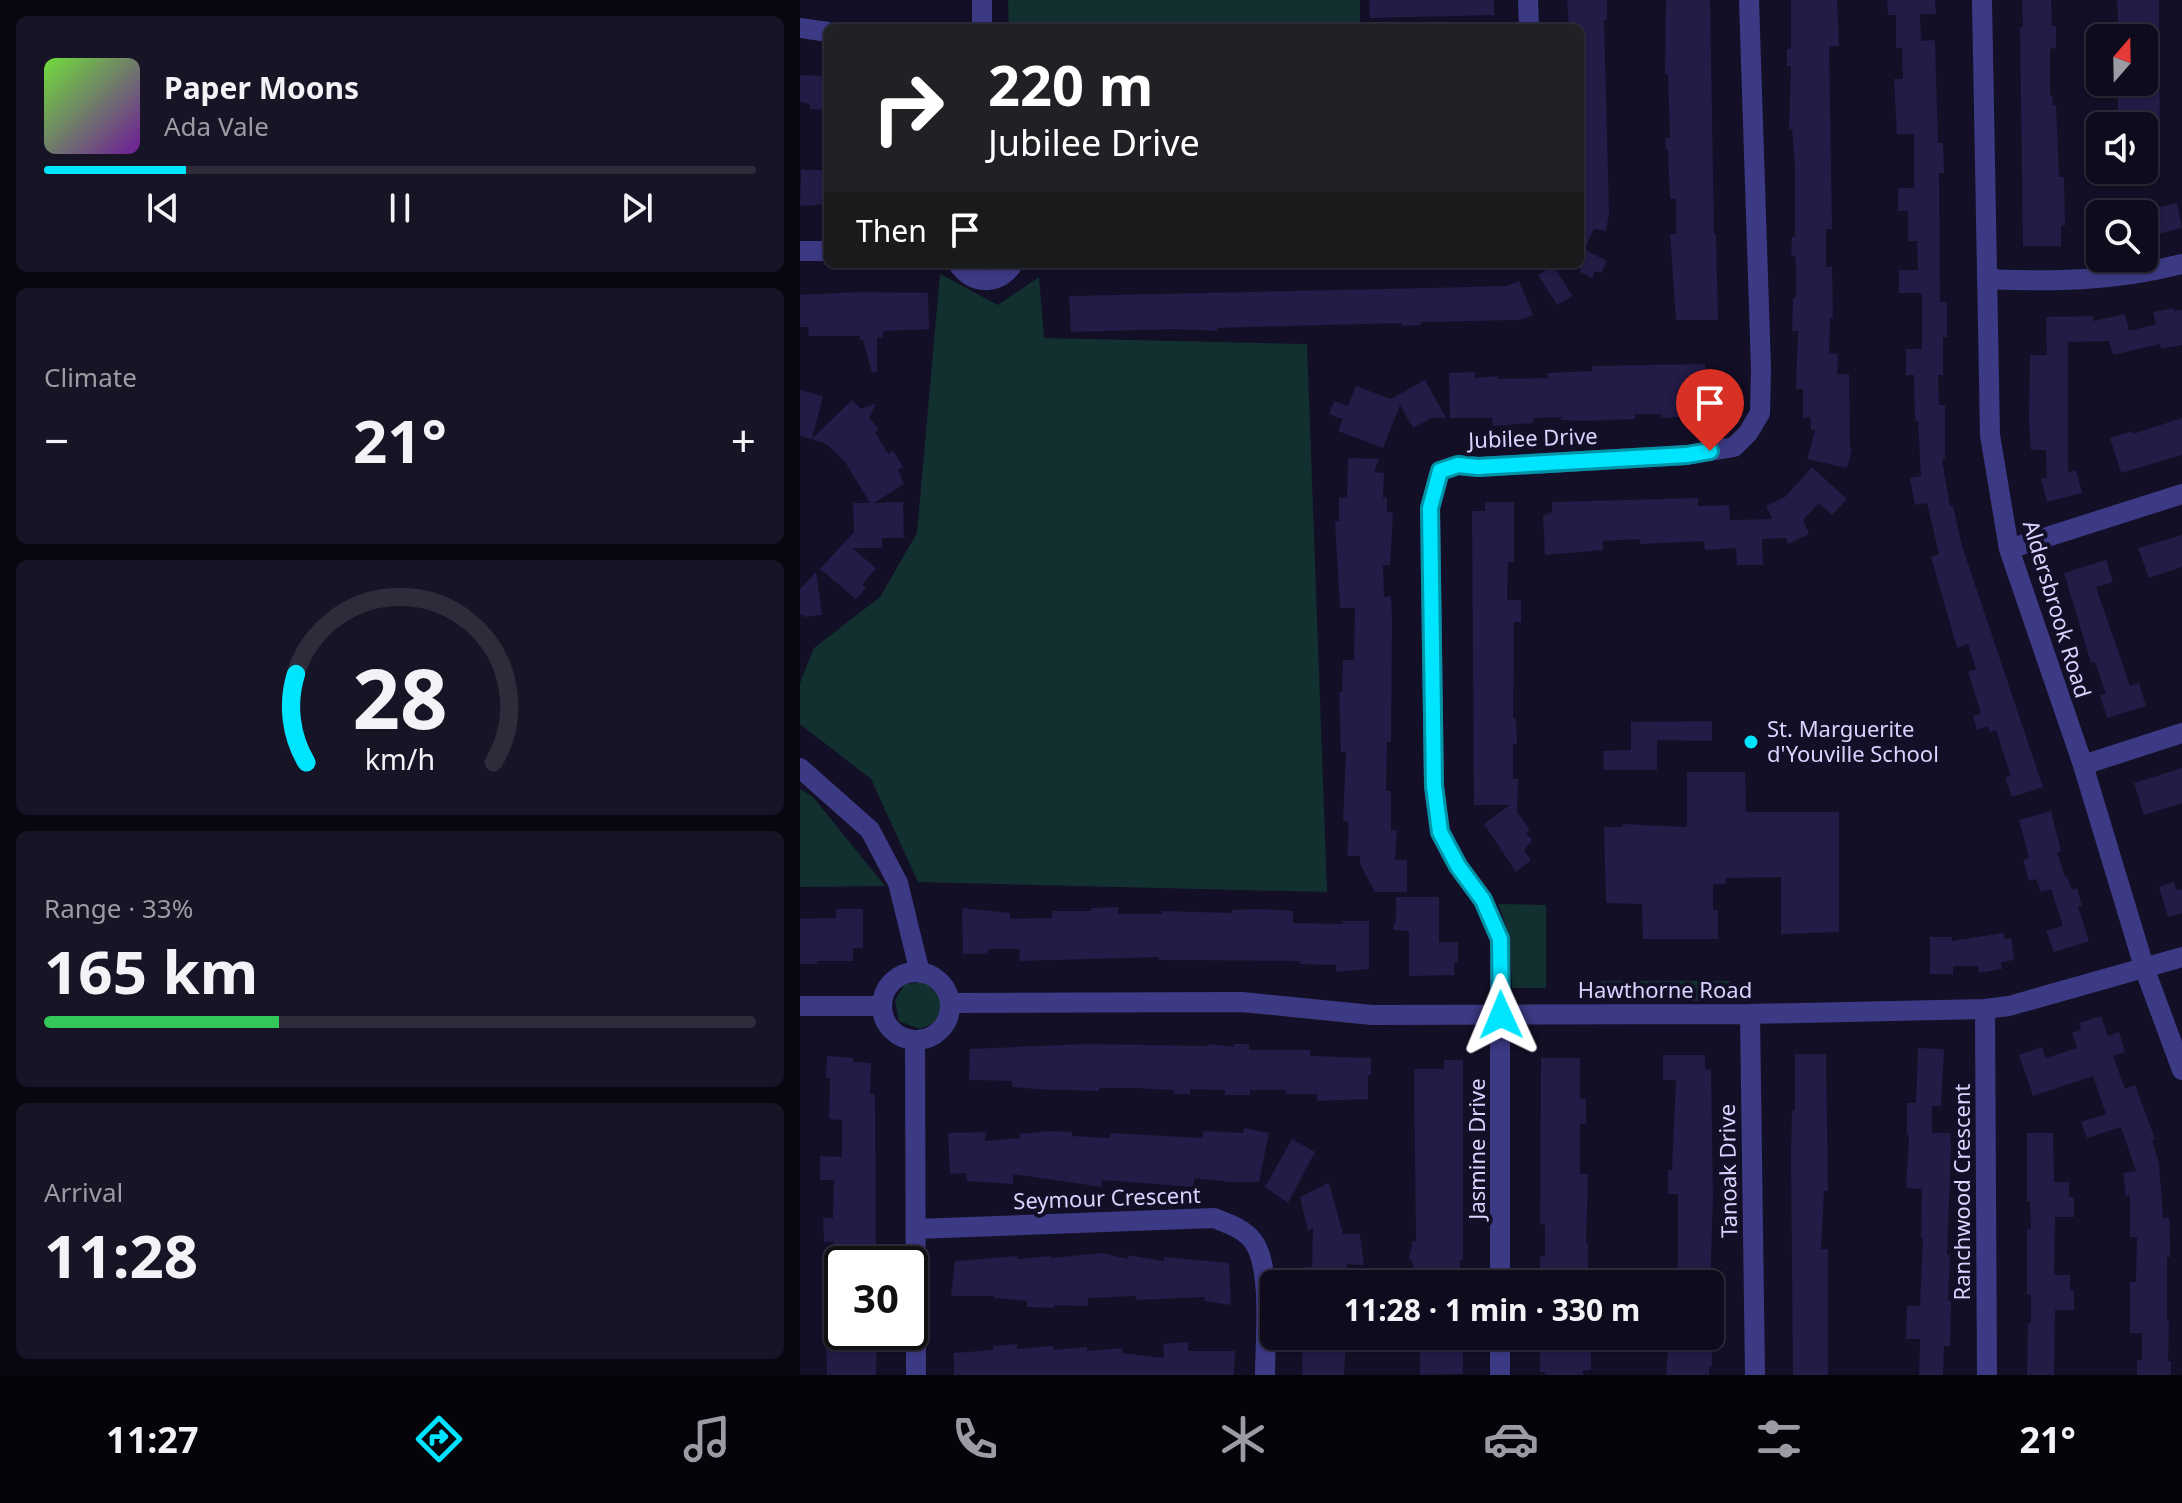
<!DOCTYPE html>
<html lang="en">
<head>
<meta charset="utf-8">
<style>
	body { margin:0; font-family:"Noto Sans",sans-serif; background:#171425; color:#f1f3f6; height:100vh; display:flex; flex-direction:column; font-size:30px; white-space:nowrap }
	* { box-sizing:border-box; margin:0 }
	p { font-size:26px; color:#9b9ba3 }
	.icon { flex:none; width:44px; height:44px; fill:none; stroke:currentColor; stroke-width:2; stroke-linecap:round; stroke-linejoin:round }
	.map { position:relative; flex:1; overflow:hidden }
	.details { display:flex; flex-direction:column; gap:16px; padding:16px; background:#08060f; width:800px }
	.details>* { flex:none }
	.banner { position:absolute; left:24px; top:24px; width:760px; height:244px; border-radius:12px; box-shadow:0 2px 6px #0004,0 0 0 2px #2e2b3b; background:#202124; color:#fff; overflow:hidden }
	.needle { width:52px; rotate:20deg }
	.controls { position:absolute; left:1286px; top:24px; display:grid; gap:16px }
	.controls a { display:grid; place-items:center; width:72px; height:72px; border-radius:12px; background:#0e0b1c; box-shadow:0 2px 6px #0004,0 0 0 2px #2e2b3b; font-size:40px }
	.speed { position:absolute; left:24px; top:1246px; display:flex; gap:16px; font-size:40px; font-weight:700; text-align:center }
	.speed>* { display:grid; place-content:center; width:104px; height:104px; border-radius:50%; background:#0e0b1c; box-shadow:0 2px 6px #0004,0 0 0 2px #2e2b3b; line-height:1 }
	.speed .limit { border:4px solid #111; border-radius:12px; background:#fff; color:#111 }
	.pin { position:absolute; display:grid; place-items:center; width:68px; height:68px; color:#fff; margin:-82px -34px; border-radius:50% 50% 50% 0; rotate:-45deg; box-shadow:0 0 8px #0007 }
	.pin .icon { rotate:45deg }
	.me { position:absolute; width:88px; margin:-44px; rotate:359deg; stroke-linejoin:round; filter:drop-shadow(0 0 6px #0008) }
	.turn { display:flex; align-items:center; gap:28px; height:168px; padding:0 32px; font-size:36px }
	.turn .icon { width:104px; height:104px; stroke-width:2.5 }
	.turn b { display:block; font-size:56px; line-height:68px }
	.then { display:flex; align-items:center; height:76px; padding:0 32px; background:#0003; gap:16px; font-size:30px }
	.big { font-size:60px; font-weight:700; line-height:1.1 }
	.details .card { flex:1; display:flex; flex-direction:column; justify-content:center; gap:12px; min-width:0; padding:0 28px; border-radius:12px; background:#171425 }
	.details .dial { align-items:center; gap:0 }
	.dial svg { height:208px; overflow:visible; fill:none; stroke:#2e2b3b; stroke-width:7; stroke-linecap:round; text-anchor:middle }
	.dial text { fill:#f1f3f6; stroke:none }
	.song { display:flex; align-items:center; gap:24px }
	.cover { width:96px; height:96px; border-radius:12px; background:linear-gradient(135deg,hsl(100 70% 55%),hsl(280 70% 35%)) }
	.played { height:8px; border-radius:4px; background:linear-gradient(90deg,#00e5ff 20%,#2e2b3b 20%) }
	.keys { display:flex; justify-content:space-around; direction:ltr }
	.heat { display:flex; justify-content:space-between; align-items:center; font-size:44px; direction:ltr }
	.charge { height:12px; border-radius:6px; background:linear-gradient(90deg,#34c759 33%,#2e2b3b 0) }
	.trip { position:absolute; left:460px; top:1270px; width:464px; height:80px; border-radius:12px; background:#0e0b1c; box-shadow:0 2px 6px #0004,0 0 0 2px #2e2b3b; font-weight:700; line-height:80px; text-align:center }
	.tab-bar { display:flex; height:128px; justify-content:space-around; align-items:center; background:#06040b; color:#9b9ba3 }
	.tab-bar .icon { width:56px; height:56px }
	.tab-bar .selected { color:#00e5ff }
	.tab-bar b { font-size:36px; color:#f1f3f6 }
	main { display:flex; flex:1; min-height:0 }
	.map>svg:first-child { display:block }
	.green { fill:#12302f }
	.building { fill:#241b47 }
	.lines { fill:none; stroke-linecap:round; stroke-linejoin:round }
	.minor { stroke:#3d3a85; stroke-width:20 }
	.route-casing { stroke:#0095a6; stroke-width:20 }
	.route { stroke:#00e5ff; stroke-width:14 }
	.poi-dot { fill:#00e5ff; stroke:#130f26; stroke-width:3 }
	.labels { text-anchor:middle; stroke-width:8; stroke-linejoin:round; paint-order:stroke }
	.street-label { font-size:22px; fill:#d9d4ff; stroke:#130f26 }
	.poi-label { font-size:22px; fill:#d9d4ff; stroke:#130f26; text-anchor:start }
</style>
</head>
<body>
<main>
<section class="details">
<div class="card">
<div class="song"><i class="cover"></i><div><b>Paper Moons</b><p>Ada Vale</p></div></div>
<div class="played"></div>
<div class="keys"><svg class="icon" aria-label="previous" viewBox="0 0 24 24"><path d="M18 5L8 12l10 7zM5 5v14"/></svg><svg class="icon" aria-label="pause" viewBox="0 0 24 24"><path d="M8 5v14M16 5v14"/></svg><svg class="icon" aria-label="next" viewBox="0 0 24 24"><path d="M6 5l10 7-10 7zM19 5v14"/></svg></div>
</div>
<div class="card"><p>Climate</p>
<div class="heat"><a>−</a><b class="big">21°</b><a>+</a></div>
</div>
<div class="card dial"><svg viewBox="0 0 100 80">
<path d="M14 69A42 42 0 1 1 86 69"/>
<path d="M14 69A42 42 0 0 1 10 35" stroke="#00e5ff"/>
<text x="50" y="56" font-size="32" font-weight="700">28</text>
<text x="50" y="72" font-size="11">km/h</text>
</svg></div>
<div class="card"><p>Range · 33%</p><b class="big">165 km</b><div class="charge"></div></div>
<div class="card"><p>Arrival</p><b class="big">11:28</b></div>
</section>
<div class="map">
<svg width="1382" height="1375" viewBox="0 0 1382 1375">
	<rect width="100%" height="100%" fill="#130f26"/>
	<!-- green -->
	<path class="green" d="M208,0H560V28H209Z
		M140,274L198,305L239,277L244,338L507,344L527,892L118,882L71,779L0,724V683L14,648L80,597L117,533Z
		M0,789L13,797L85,886L0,887Z
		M698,904L746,905V988H712C711,958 710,932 698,904Z
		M802,981H930L938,991L936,1001H798L789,993Z
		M126,982L137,989L144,1004L138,1021L120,1029L99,1021L95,1000L105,984Z"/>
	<!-- building -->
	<path class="building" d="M569,0H694V15L570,18Z
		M767,0H807V20H804L809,213L806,231L794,229L784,249L807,261L801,273L795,271L792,278L780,272V28H769Z
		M866,0H910L914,234H916L918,320H876L870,234H876V199H870L868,150H866L865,138H870L868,74H865Z
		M991,0H1037L1039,46H1029L1032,229H1026V267H1032L1033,318H1030L1029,353L1038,354L1037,374H1049L1050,448L1052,449L1047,468L1007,459L1015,430H1011L1010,417L1003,418V389H996L998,331H992L993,298H996V262L995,256H991L992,237H995V163L992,129H989L991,66H987V49H991Z
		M1087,0H1135L1136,14H1120L1121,41L1135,40L1138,143H1143L1144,173H1139L1140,302H1147V337H1143V375H1138L1139,405H1145V459L1142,460L1150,506H1153L1162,546L1243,787L1212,797L1205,777L1211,776L1196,730L1190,732L1188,726L1177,730L1173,716L1181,713L1168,672L1176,669L1168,644L1157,648L1131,557L1139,554L1127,503L1115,505L1110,478L1121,476L1118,421H1115L1114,375H1106V349H1122V293H1099V270H1118L1117,241H1108V211H1098V188H1114V134H1097L1094,79H1103L1102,48H1096V15H1088Z
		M1222,0H1251L1252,26H1256V48L1250,49V95H1252L1253,105H1256L1259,177H1264L1265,226H1261V246H1223L1220,27H1223Z
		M1317,0H1359L1360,155H1344V126H1318V82H1344V38H1319Z
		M0,75L28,76V110L10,109V104L0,102Z
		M1,170H28V204L0,206Z
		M1377,203L1382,228L1349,236L1343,211Z
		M754,266L772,296L757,305L738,275Z
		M719,281L733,315L720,320L621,322V325L602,326V323L450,327L417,328V331L374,329L271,332L269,296L628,288L707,286Z
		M59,292L128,293L129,329L83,331V338H77V372L72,373L63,340H60V336H9L8,327H0V295Z
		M1374,308L1375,311L1382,310V345L1361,349L1360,344L1313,355L1309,341L1268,342V472L1276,470L1282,493L1247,502L1241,479L1247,478L1246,450H1231L1229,421L1230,355H1247L1246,317L1293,316V321L1325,314L1329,331L1356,324L1353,312Z
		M905,364L906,374L917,373L920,414L904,408L905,415L861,418V414H835V419L784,421L761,420V417L733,418V423L693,426L692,418H650L649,373L675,372V378L698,376V379L748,378L747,373L792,371V366Z
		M625,380L646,418H632L613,428L600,405L583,448L538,431L543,419L529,414L534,401L548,406L556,386L591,399Z
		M0,390L23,396L12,439L0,436Z
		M52,400L61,409L76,403L69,418L79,429L75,432L88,454L93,451L103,467L98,470L104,484L74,503L103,502L104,538H82V548H52L76,568L62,585L66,588L56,599L20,569L54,532L53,503H70L45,462L28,445L12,439Z
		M1382,418V455L1321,473L1310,438L1332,431L1333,434Z
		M548,458L579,459L574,472L584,473L583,498H587V512H593L590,565H583L584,597L591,596L592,619L591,742H587L586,791H591V830H597L595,860H607V892H575L560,864V856H547L549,822L543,821L546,752H541L539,692H542L543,660H554L555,608H540L535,521H539V498H547Z
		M1012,467L1047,499L1032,515L1019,503L1003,520L1009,534L988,544L986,538L962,539L963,565H937L936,548L905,550L904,541L840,544V539L803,541V550L745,555L743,516L752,512V502L898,498V506L929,505L930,520L972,519L966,506L985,497Z
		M685,502H714V562H708L707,600H721V622H714L713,718H716L717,744H713V779H718L717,812L730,830L726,833L732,840L724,850L731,860L716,872L684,824L710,805H674L672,511H685Z
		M1382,535V567L1349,578L1338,548Z
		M1306,560L1313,582L1296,587L1330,686L1339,683L1346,706L1307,718L1300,695L1306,694L1295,662L1291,663L1264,573Z
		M16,572L22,615L4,617L3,614L0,615V589Z
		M912,721V741L857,740V770H804L803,751L831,750V722Z
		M1382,768V803L1344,815L1334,783Z
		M887,772H945L946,812H1039V932L981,934V877L926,878V884H913V910H918V939H843L842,904L806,903L804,827H823V824L887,827Z
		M1251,811L1261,851L1257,852L1265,877H1267L1272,890L1277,888L1282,906L1278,907L1289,941L1254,952L1246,931L1263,926L1251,889L1241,892L1236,879L1229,881L1223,860L1229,858L1219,820Z
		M1374,882L1376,890L1382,889V913L1368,917L1359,887Z
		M596,897H639V942H658V963H654V975L609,976V931L593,930L596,919Z
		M318,907V914H362V911L432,913V910L461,909L493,911V923L543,924V921H569V969L536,972V965L500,964V961L359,960V957L219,961L220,949H188L187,954H163L162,908L210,913V919L252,918V911H291V908Z
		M36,909H63V948H53V961H17V964H0V919L36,918Z
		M1203,933L1204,939L1211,938L1214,960L1201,962L1202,969L1179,973L1178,966H1153V974H1130V937H1152V941Z
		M1301,1016L1308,1036L1319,1032L1325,1052L1313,1056L1325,1089L1335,1085L1355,1139L1352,1140L1359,1163L1363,1218H1369L1370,1243V1257H1367V1321H1369L1368,1361H1371V1375H1337V1360H1342V1333H1330V1282H1336L1337,1237H1330V1195L1326,1196L1323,1173L1336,1171L1321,1127L1287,1138L1281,1122L1306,1114L1293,1076L1233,1096L1219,1055L1242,1047L1246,1058L1277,1048L1272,1033L1281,1030L1279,1023Z
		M286,1044L408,1046L410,1044L434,1047V1044H449V1050H510V1056L571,1058V1075H568V1099L517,1101V1094H486V1090H450V1095H425V1090L390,1089V1094H374V1090L334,1088H299V1091L235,1089L212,1087V1081L169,1080L170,1049Z
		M1118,1048L1144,1049L1141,1106H1132V1133H1150L1151,1150L1147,1255H1150L1148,1301H1151L1150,1346H1144L1143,1375H1119L1120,1339H1106L1107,1306H1120L1123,1239L1121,1238L1122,1189L1106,1188L1109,1135H1107V1103H1116Z
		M995,1054H1026L1028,1191H1024L1021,1249H1028V1375H993L991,1156L992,1110H995Z
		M863,1055H905V1069L911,1070L913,1199L910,1284H878V1194H868V1170H872L876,1080H863Z
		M27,1056L53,1058V1062L71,1063L70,1094H75L76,1264H33V1241L24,1242L23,1218H33L34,1180H20V1156L42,1157V1120L29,1119L30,1078H26Z
		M741,1058H780V1099H786V1124H780V1174H788L786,1243H788V1269L779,1270V1284H749V1273H740V1256H745V1225L740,1224Z
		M644,1060H663V1260H660V1284H618V1273H613V1262L609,1259L613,1241H616L614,1069H644Z
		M444,1128L469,1133L459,1182H430L394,1178V1187L302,1180V1187L213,1174V1184L167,1181L166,1173L150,1174L148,1133L186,1132L185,1141L220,1138V1134L248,1131L272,1132V1136L310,1138V1133L403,1138V1131L443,1133Z
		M1227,1133H1253L1254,1182H1269V1197H1274V1217H1255L1254,1275H1270V1291H1274V1310H1255L1254,1375H1227L1228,1323H1231V1295L1227,1294V1229H1231L1230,1201H1227Z
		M492,1139L515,1152L488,1203L465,1187Z
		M529,1183L543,1234H560L564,1265L547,1264L545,1284H502L503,1267H512L513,1228L508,1231L500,1197Z
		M302,1253L328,1259L327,1255L364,1261V1257L429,1263L431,1305L405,1301L404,1297L336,1300L335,1296L288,1298V1306L254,1305V1308L227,1307V1301L194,1298V1296H151L155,1261L217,1256L218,1259L251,1256V1258Z
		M26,1276H42V1303H26Z
		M26,1332H69V1338H77L76,1375H27Z
		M503,1336H546L544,1375H502Z
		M634,1336H663V1374L620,1375V1352H635Z
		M740,1336H785L786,1351H791V1370H783V1375H745V1372H740Z
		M869,1336H912V1366H909V1375H866Z
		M388,1342V1351H435L434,1375H154V1353L193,1350V1346L217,1344V1349L253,1346L254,1350L287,1347V1351L322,1348V1353L364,1358L363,1344Z"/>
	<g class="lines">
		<!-- minor -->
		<path class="minor" d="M182,0V28
			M728,0L729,28
			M1182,0L1190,435L1209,549L1283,765L1345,970L1382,1070
			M0,28L28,32
			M0,251H28
			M158,264C173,285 198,286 213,264
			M1187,279C1253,282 1317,281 1382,264
			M1209,549L1382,494
			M1283,765L1382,733
			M0,768L70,830L98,883L120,973
			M82 1006a34 34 0 1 1 68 0a34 34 0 1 1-68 0Z
			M150,1003L442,1002L572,1015L950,1014L1185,1009L1209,1006L1382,957
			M0,1006H82
			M1185,1009L1187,1375
			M950,1014L955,1375
			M115,1040L116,1375
			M116,1229L414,1218C429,1224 446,1229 455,1244C472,1272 465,1342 465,1375
			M700,1284V939L683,900L658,866L640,832L634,786L630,508L640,471L658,465L678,467L887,455L934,447L948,433L960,413L961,369L949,0
			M700,1375V1336"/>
	</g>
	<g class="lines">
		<!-- route casing -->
		<g class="route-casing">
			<path id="route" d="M701,1015L700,939L683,900L658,866L640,832L634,786L630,508L640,471L658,465L678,467L887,455L910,451"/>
		</g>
		<!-- route -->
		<use href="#route" class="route"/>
	</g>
	<!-- markers -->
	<circle class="poi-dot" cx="951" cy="742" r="8"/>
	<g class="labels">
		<!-- street labels -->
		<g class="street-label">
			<text transform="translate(733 438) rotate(-2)" y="8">Jubilee Drive</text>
			<text transform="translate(1257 609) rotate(73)" y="8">Aldersbrook Road</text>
			<text x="865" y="998">Hawthorne Road</text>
			<text transform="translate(677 1149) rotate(-90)" y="8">Jasmine Drive</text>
			<text transform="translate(928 1171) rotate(-91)" y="8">Tanoak Drive</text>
			<text transform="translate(1162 1192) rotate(-90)" y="8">Ranchwood Crescent</text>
			<text transform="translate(307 1198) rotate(-2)" y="8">Seymour Crescent</text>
		</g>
		<!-- poi labels -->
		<g class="poi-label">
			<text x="967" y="737">St. Marguerite<tspan x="967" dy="25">d'Youville School</tspan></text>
		</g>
	</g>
</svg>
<div class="controls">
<a><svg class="needle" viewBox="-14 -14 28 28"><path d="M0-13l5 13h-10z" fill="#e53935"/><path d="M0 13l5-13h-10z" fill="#9b9ba3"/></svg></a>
<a><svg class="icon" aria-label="sound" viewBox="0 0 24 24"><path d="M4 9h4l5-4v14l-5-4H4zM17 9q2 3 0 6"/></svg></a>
<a><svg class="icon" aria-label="search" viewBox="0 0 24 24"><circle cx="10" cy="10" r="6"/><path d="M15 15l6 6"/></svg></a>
</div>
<div class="speed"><div class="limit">30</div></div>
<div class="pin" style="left:910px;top:451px;background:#d93025"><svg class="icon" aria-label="arrive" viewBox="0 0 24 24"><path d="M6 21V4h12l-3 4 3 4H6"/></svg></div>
<svg class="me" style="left:701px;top:1015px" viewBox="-20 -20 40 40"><path d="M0-17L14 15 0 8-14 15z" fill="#00e5ff" stroke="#fff" stroke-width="4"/></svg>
<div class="trip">11:28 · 1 min · 330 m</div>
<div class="banner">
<div class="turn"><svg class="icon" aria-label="right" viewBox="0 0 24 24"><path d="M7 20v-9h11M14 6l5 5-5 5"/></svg><div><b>220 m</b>Jubilee Drive</div></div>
<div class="then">Then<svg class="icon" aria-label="arrive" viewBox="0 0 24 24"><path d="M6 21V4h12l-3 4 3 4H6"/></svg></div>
</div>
</div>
</main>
<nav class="tab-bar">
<b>11:27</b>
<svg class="icon selected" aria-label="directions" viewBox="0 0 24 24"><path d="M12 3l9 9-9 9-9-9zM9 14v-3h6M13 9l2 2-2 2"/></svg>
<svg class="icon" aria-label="music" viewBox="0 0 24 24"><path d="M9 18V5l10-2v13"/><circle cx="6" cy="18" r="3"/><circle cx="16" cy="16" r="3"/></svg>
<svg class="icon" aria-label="phone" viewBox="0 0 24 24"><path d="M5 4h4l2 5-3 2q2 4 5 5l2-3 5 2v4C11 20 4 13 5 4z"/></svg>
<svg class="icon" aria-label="climate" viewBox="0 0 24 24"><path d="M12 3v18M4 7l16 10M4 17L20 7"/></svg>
<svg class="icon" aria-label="car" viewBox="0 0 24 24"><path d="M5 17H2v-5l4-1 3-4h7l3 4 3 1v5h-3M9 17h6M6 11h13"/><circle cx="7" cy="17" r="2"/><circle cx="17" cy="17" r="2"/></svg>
<svg class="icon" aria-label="filters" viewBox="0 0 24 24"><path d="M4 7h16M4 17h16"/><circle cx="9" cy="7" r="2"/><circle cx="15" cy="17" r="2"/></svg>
<b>21°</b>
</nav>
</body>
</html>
